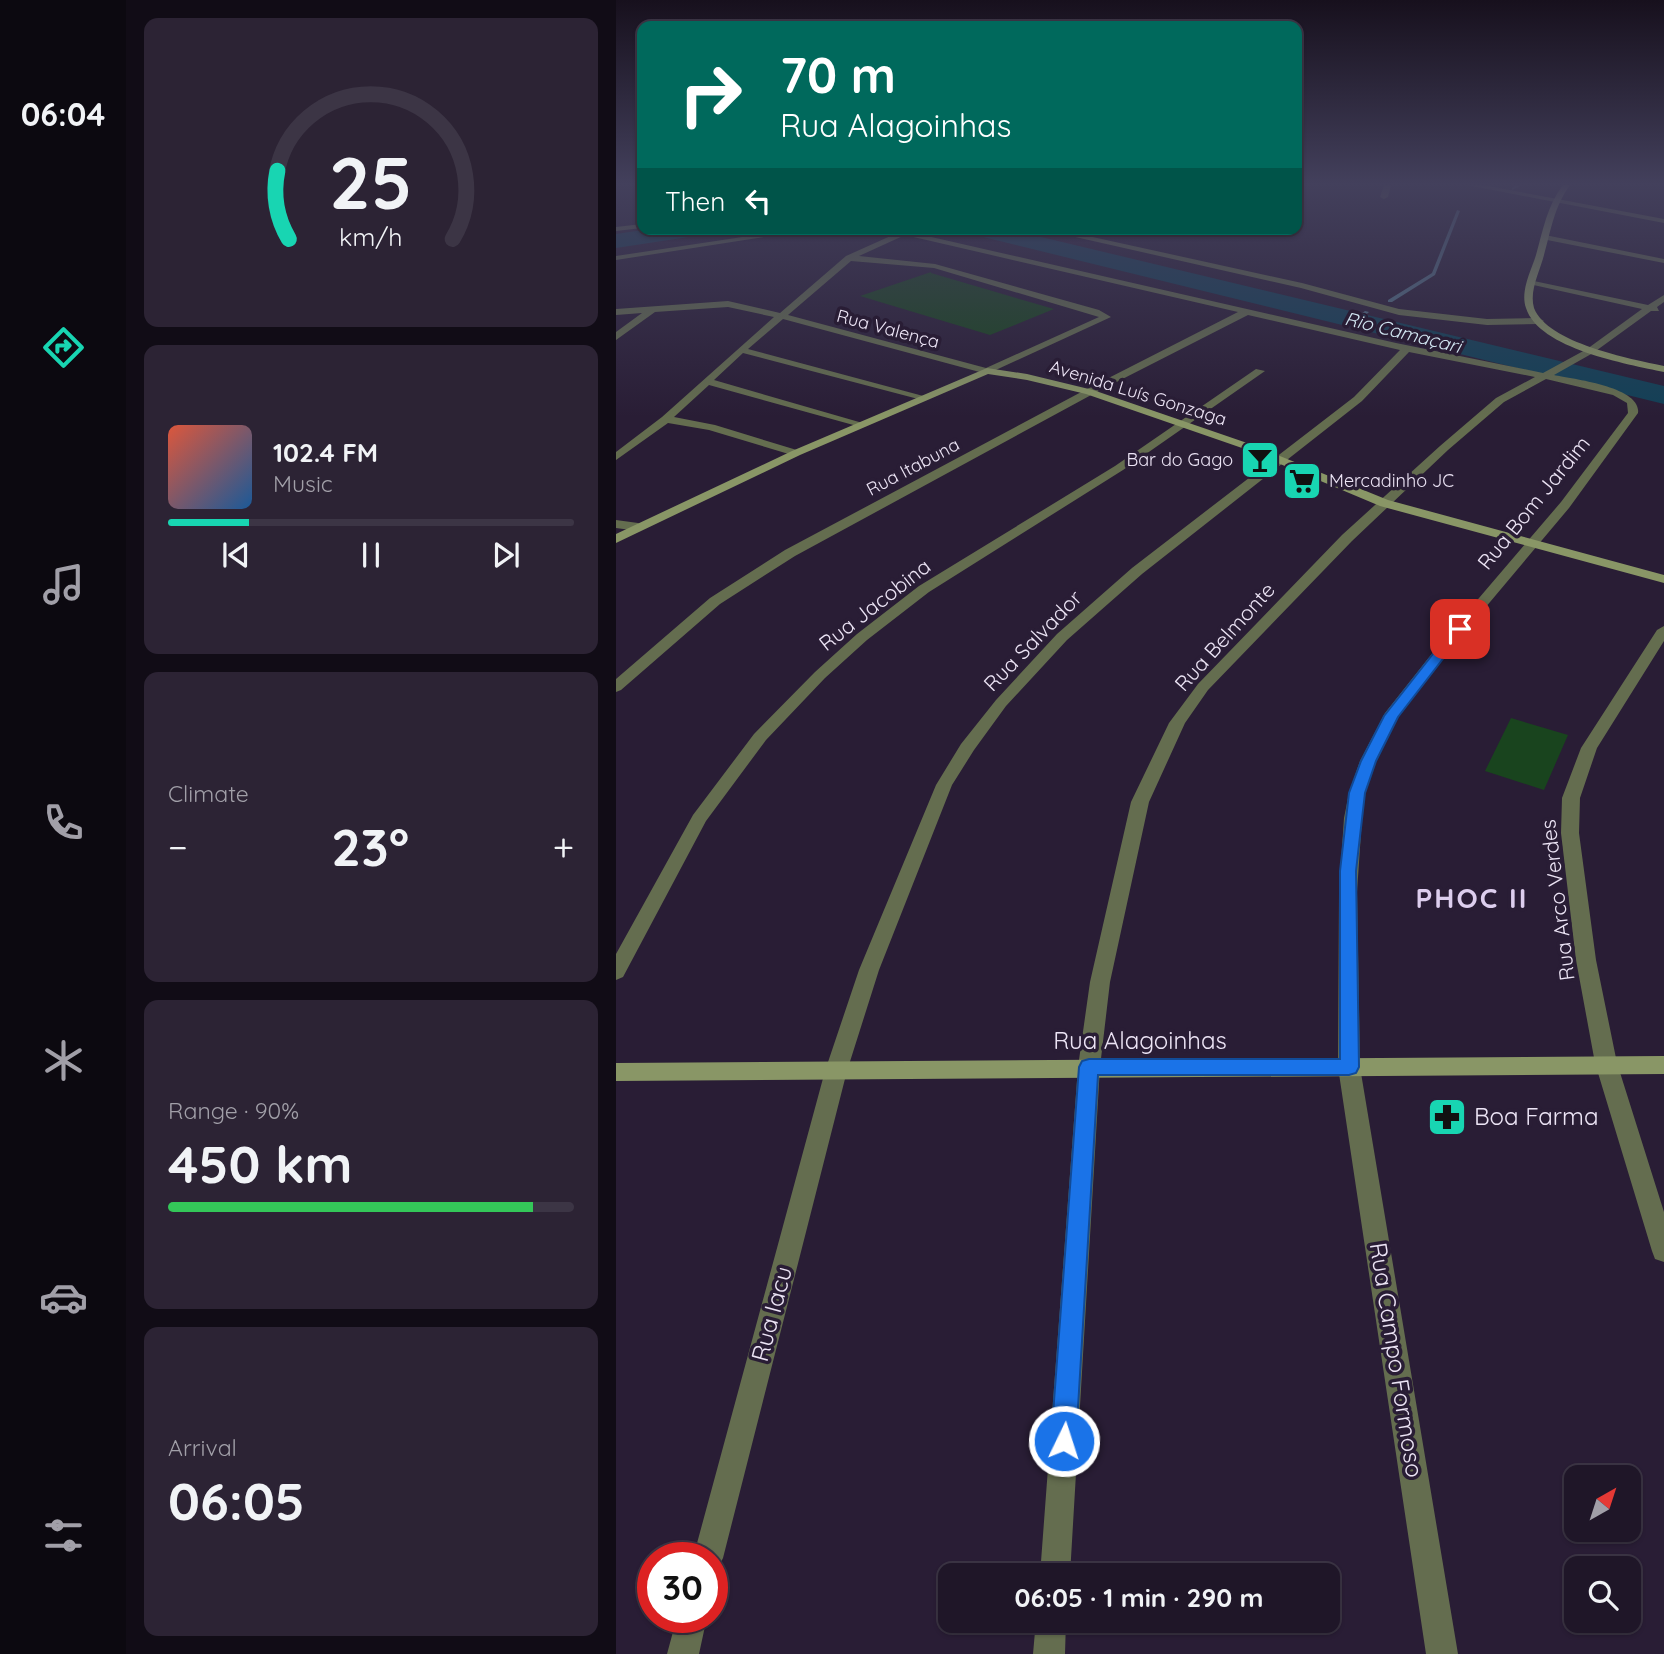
<!DOCTYPE html>
<html lang="en">
<head>
<meta charset="utf-8">
<style>
	body { margin:0; font-family:Quicksand,sans-serif; background:#2c2334; color:#f1f3f6; height:100vh; display:flex; flex-direction:column; font-size:26px; white-space:nowrap }
	* { box-sizing:border-box; margin:0 }
	p { font-size:23px; color:#a19fa8 }
	.icon { flex:none; width:38px; height:38px; fill:none; stroke:currentColor; stroke-width:2; stroke-linecap:round; stroke-linejoin:round }
	.map { position:relative; flex:1; overflow:hidden }
	.drawer { display:flex; flex-direction:column; gap:18px; padding:18px; background:#110c16; width:490px }
	.drawer>* { flex:none }
	.top-card { position:absolute; left:21px; top:21px; width:665px; height:214px; border-radius:14px; box-shadow:0 2px 5px #0004,0 0 0 2px #3c3545; background:#00695c; color:#fff; overflow:hidden }
	.needle { width:46px; rotate:39deg }
	.tools { position:absolute; left:948px; top:1465px; display:grid; gap:14px }
	.tools a { display:grid; place-items:center; width:77px; height:77px; border-radius:14px; background:#1f1628; box-shadow:0 2px 5px #0004,0 0 0 2px #3c3545; font-size:35px }
	.speed { position:absolute; left:21px; top:1542px; display:flex; gap:14px; font-size:35px; font-weight:700; text-align:center }
	.speed>* { display:grid; place-content:center; width:91px; height:91px; border-radius:50%; background:#1f1628; box-shadow:0 2px 5px #0004,0 0 0 2px #3c3545; line-height:1 }
	.speed .limit { border:10px solid #d22; background:#fff; color:#111 }
	.pin { position:absolute; display:grid; place-items:center; width:60px; height:60px; color:#fff; margin:-30px; border-radius:14px; box-shadow:0 4px 10px #0006 }
	.me { position:absolute; width:77px; margin:-38px; rotate:4deg; stroke-linejoin:round; filter:drop-shadow(0 0 5px #0008) }
	.turn { display:flex; align-items:center; gap:24px; height:147px; padding:0 28px; font-size:32px }
	.turn .icon { width:91px; height:91px; stroke-width:2.5 }
	.turn b { display:block; font-size:49px; line-height:60px }
	.then { display:flex; align-items:center; height:66px; padding:0 28px; background:#0003; gap:14px; font-size:26px }
	.big { font-size:52px; font-weight:700; line-height:1.1 }
	.drawer .widget { flex:1; display:flex; flex-direction:column; justify-content:center; gap:10px; min-width:0; padding:0 24px; border-radius:14px; background:#2c2334 }
	.drawer .dial { align-items:center; gap:0 }
	.dial svg { height:182px; overflow:visible; fill:none; stroke:#3c3545; stroke-width:7; stroke-linecap:round; text-anchor:middle }
	.dial text { fill:#f1f3f6; stroke:none }
	.song { display:flex; align-items:center; gap:21px }
	.cover { width:84px; height:84px; border-radius:10px; background:linear-gradient(135deg,hsl(10 70% 55%),hsl(210 70% 35%)) }
	.played { height:7px; border-radius:4px; background:linear-gradient(90deg,#18d5b2 20%,#3c3545 20%) }
	.keys { display:flex; justify-content:space-around; direction:ltr }
	.heat { display:flex; justify-content:space-between; align-items:center; font-size:38px; direction:ltr }
	.charge { height:10px; border-radius:5px; background:linear-gradient(90deg,#34c759 90%,#3c3545 0) }
	.trip { position:absolute; left:322px; top:1563px; width:402px; height:70px; border-radius:14px; background:#1f1628; box-shadow:0 2px 5px #0004,0 0 0 2px #3c3545; font-weight:700; line-height:70px; text-align:center }
	main { display:flex; flex:1; min-height:0 }
	.dock { display:flex; flex-direction:column; width:126px; justify-content:space-around; align-items:center; background:#0c0910; color:#a19fa8 }
	.dock .icon { width:49px; height:49px }
	.dock .selected { color:#18d5b2 }
	.dock b { font-size:32px; color:#f1f3f6 }
	.map>svg:first-child { display:block }
	.green { fill:#19441e }
	.lines { fill:none; stroke-linecap:round; stroke-linejoin:round }
	.stream { fill:#537186; fill-rule:evenodd }
	.river { fill:#124056; fill-rule:evenodd }
	.street { fill:#646d4f; fill-rule:evenodd }
	.secondary { fill:#899666; fill-rule:evenodd }
	.route { fill:#1a73e8; stroke:#114b97; stroke-width:2 }
	.labels { text-anchor:middle; stroke-width:7; stroke-linejoin:round; paint-order:stroke }
	.far-street-label { font-size:18px; fill:#ece4f5; stroke:#291d35 }
	.far-poi-label { font-size:18px; fill:#ece4f5; stroke:#291d35; text-anchor:end }
	.far-water-label { font-size:19px; font-style:italic; fill:#d1e5f1; stroke:#291d35 }
	.street-label { font-size:21px; fill:#ece4f5; stroke:#291d35 }
	.near-street-label { font-size:24px; fill:#ece4f5; stroke:#291d35 }
	.near-poi-label { font-size:24px; fill:#ece4f5; stroke:#291d35; text-anchor:start }
	.district-label { font-size:28px; font-weight:bold; letter-spacing:2px; fill:#ddceee; stroke:#291d35 }
</style>
</head>
<body>
<main>
<nav class="dock">
<b>06:04</b>
<svg class="icon selected" aria-label="directions" viewBox="0 0 24 24"><path d="M12 3l9 9-9 9-9-9zM9 14v-3h6M13 9l2 2-2 2"/></svg>
<svg class="icon" aria-label="music" viewBox="0 0 24 24"><path d="M9 18V5l10-2v13"/><circle cx="6" cy="18" r="3"/><circle cx="16" cy="16" r="3"/></svg>
<svg class="icon" aria-label="phone" viewBox="0 0 24 24"><path d="M5 4h4l2 5-3 2q2 4 5 5l2-3 5 2v4C11 20 4 13 5 4z"/></svg>
<svg class="icon" aria-label="climate" viewBox="0 0 24 24"><path d="M12 3v18M4 7l16 10M4 17L20 7"/></svg>
<svg class="icon" aria-label="car" viewBox="0 0 24 24"><path d="M5 17H2v-5l4-1 3-4h7l3 4 3 1v5h-3M9 17h6M6 11h13"/><circle cx="7" cy="17" r="2"/><circle cx="17" cy="17" r="2"/></svg>
<svg class="icon" aria-label="filters" viewBox="0 0 24 24"><path d="M4 7h16M4 17h16"/><circle cx="9" cy="7" r="2"/><circle cx="15" cy="17" r="2"/></svg>
</nav>
<section class="drawer">
<div class="widget dial"><svg viewBox="0 0 100 80">
<path d="M14 69A42 42 0 1 1 86 69"/>
<path d="M14 69A42 42 0 0 1 9 39" stroke="#18d5b2"/>
<text x="50" y="56" font-size="32" font-weight="700">25</text>
<text x="50" y="72" font-size="11">km/h</text>
</svg></div>
<div class="widget">
<div class="song"><i class="cover"></i><div><b>102.4 FM</b><p>Music</p></div></div>
<div class="played"></div>
<div class="keys"><svg class="icon" aria-label="previous" viewBox="0 0 24 24"><path d="M18 5L8 12l10 7zM5 5v14"/></svg><svg class="icon" aria-label="pause" viewBox="0 0 24 24"><path d="M8 5v14M16 5v14"/></svg><svg class="icon" aria-label="next" viewBox="0 0 24 24"><path d="M6 5l10 7-10 7zM19 5v14"/></svg></div>
</div>
<div class="widget"><p>Climate</p>
<div class="heat"><a>−</a><b class="big">23°</b><a>+</a></div>
</div>
<div class="widget"><p>Range · 90%</p><b class="big">450 km</b><div class="charge"></div></div>
<div class="widget"><p>Arrival</p><b class="big">06:05</b></div>
</section>
<div class="map">
<svg width="1048" height="1654" viewBox="0 0 1048 1654">
	<rect width="100%" height="100%" fill="#291d35"/>
	<!-- green -->
	<path class="green" d="M315,272V273L438,309L374,335L244,296Z
		M895,718L952,735L928,790L869,771Z"/>
	<g class="lines">
		<!-- stream -->
		<path class="stream" d="M901,185H906L896,190V188Z
			M841,210L844,211L819,275L776,302H772V300L816,273Z
			M749,311L753,312L743,321H739V319Z"/>
		<!-- river -->
		<path class="river" d="M33,229H90L87,234L79,236L0,248V234Z
			M352,229H392L1048,386V404L355,234Z"/>
		<!-- street -->
		<path class="street" d="M768,185H775L772,197L768,199L764,197Z
			M851,185H867L1048,219V223Z
			M26,224V228L0,231V227Z
			M179,229H200L0,260V256Z
			M251,229L289,231L780,343L927,373L971,349L1026,309L913,284V280L1032,305L1048,295V302L1041,307L1043,311H1035L977,353L938,375C957,379 1026,387 1022,413L953,508L832,652L782,717L760,761L749,793L746,818L741,892L744,1067L842,1654H810L722,1067L723,892L728,818L733,793L744,761L769,713L822,646L945,502L1012,413L1011,403L997,395L930,379L888,402L832,450L736,541L592,690L569,723L533,802L494,982L484,1067L454,1575H424L462,1067L474,982L515,802L553,723L582,684L726,535L824,446L880,398L919,377L793,352L746,401L526,574L451,640L390,706L358,750L336,785L263,970L231,1071L107,1558L102,1568L96,1571V1558H77L209,1071L243,970L320,785L345,744L380,700L441,634L516,568L738,397L784,350L632,315L477,394L179,556L104,604L5,690L0,692V679L94,598L169,550L469,390L622,312L289,235L243,256L319,264L483,310L495,317L371,374L167,319L132,349L311,397L306,400L127,353L98,380L250,424L241,426L93,385L58,417L99,425L184,451V455H176L93,430L52,423L0,460V452L46,417L158,317L112,307L39,312L0,340V332L26,313L0,315V309L112,301L164,313L230,256L279,234ZM235,261L318,268L483,317L370,368L172,315Z
			M424,229H440L686,283L783,309L871,319L923,318L928,321L923,324L871,325L783,315L685,288Z
			M929,235L1048,259V263L926,239Z
			M640,369L649,371L507,470L313,592L251,640L209,678L150,740L90,821L7,977L0,980V954L77,815L138,734L199,672L241,634L303,586L499,466Z
			M0,520L22,523L28,527L22,531L0,528Z
			M1048,626V641L981,748L964,798L963,833L980,960L1001,1063L1048,1212V1262L1039,1259L1036,1251L979,1063L960,960L945,833L946,798L965,748L1041,630Z
			M61,1617H91L83,1654H51Z
			M420,1620H450L449,1654H417Z"/>
		<!-- secondary -->
		<path class="secondary" d="M947,185H954C938,207 935,230 928,255C924,271 913,291 918,308C931,343 1015,359 1048,366V372C1011,364 923,349 910,308C904,291 915,271 920,255C927,230 931,206 947,185Z
			M371,368L411,374L477,390L634,444L772,500L1048,575V583L764,506L626,448L470,394L411,380L372,374L184,455L0,543V534L176,451Z
			M1048,1056V1074L0,1081V1063Z"/>
	</g>
	<!-- sky -->
	<linearGradient id="sky" x2="0" y2="1"><stop stop-color="#17101d"/><stop offset="0.44" stop-color="#43405c"/><stop offset="1" stop-color="#43405c" stop-opacity="0"/></linearGradient>
	<rect width="1048" height="417" fill="url(#sky)"/>
	<!-- route -->
	<path class="route" d="M844,625L850,629L782,717L760,761L749,793L740,871L743,1067L740,1073L733,1075H482L460,1441L457,1450L448,1454L439,1450L435,1441L463,1067L466,1061L473,1059H724V871L733,793L745,761L768,716L839,626Z"/>
	<!-- icons -->
	<defs>
		<g id="bar-square" transform="scale(2.0125)"><rect x="-9" y="-9" width="18" height="18" rx="4" fill="#18d5b2" stroke="#291d35"/><path d="M-6-5H6L.8 .8V4.5H3.5V6h-7V4.5H-.8V.8Z" fill="#111"/></g>
		<g id="supermarket-square" transform="scale(2.0125)"><rect x="-9" y="-9" width="18" height="18" rx="4" fill="#18d5b2" stroke="#291d35"/><path d="M-6-5.5h2.5l.6 2H6L4.5 2H-2.5L-4.4-4H-6ZM-1.5 3.2a1.3 1.3 0 1 0 .1 0ZM3 3.2a1.3 1.3 0 1 0 .1 0Z" fill="#111"/></g>
		<g id="pharmacy-square" transform="scale(2.0125)"><rect x="-9" y="-9" width="18" height="18" rx="4" fill="#18d5b2" stroke="#291d35"/><path d="M-2-6h4v4h4v4h-4v4h-4v-4h-4v-4h4Z" fill="#111"/></g>
	</defs>
	<g fill-rule="evenodd">
		<use href="#bar-square" x="644" y="460"/>
		<use href="#supermarket-square" x="686" y="481"/>
		<use href="#pharmacy-square" x="831" y="1117"/>
	</g>
	<g class="labels">
		<!-- far-street labels -->
		<g class="far-street-label">
			<text transform="translate(272 329) rotate(15)" y="6">Rua Valença</text>
			<text transform="translate(522 393) rotate(17)" y="6">Avenida Luís Gonzaga</text>
			<text transform="translate(297 467) rotate(-28)" y="6">Rua Itabuna</text>
		</g>
		<!-- far-poi labels -->
		<g class="far-poi-label">
			<text x="617" y="466">Bar do Gago</text>
			<text x="713" y="487" text-anchor="start">Mercadinho JC</text>
		</g>
		<!-- far-water labels -->
		<g class="far-water-label">
			<text transform="translate(787 332) rotate(14)" y="7">Rio Camaçari</text>
		</g>
		<!-- street labels -->
		<g class="street-label">
			<text transform="translate(918 503) rotate(-51)" y="7">Rua Bom Jardim</text>
			<text transform="translate(259 605) rotate(-38)" y="7">Rua Jacobina</text>
			<text transform="translate(609 637) rotate(-48)" y="7">Rua Belmonte</text>
			<text transform="translate(417 641) rotate(-46)" y="7">Rua Salvador</text>
			<text transform="translate(942 900) rotate(-97)" y="7">Rua Arco Verdes</text>
		</g>
		<!-- near-street labels -->
		<g class="near-street-label">
			<text x="524" y="1049">Rua Alagoinhas</text>
			<text transform="translate(156 1314) rotate(-75)" y="8">Rua Iacu</text>
			<text transform="translate(780 1360) rotate(81)" y="8">Rua Campo Formoso</text>
		</g>
		<!-- near-poi labels -->
		<g class="near-poi-label">
			<text x="858" y="1125">Boa Farma</text>
		</g>
		<!-- district labels -->
		<g class="district-label">
			<text x="856" y="908">PHOC II</text>
		</g>
	</g>
</svg>
<div class="tools">
<a><svg class="needle" viewBox="-14 -14 28 28"><path d="M0-13l5 13h-10z" fill="#e53935"/><path d="M0 13l5-13h-10z" fill="#a19fa8"/></svg></a>
<a><svg class="icon" aria-label="search" viewBox="0 0 24 24"><circle cx="10" cy="10" r="6"/><path d="M15 15l6 6"/></svg></a>
</div>
<div class="speed"><div class="limit">30</div></div>
<div class="pin" style="left:844px;top:629px;background:#d93025"><svg class="icon" aria-label="arrive" viewBox="0 0 24 24"><path d="M6 21V4h12l-3 4 3 4H6"/></svg></div>
<svg class="me" style="left:448px;top:1441px" viewBox="-20 -20 40 40"><circle r="17" fill="#1a73e8" stroke="#fff" stroke-width="3"/><path d="M0-11L8 9 0 5-8 9z" fill="#fff"/></svg>
<div class="trip">06:05 · 1 min · 290 m</div>
<div class="top-card">
<div class="turn"><svg class="icon" aria-label="right" viewBox="0 0 24 24"><path d="M7 20v-9h11M14 6l5 5-5 5"/></svg><div><b>70 m</b>Rua Alagoinhas</div></div>
<div class="then">Then<svg class="icon" aria-label="left" viewBox="0 0 24 24"><path d="M17 20v-9H6M10 6l-5 5 5 5"/></svg></div>
</div>
</div>
</main>
</body>
</html>
